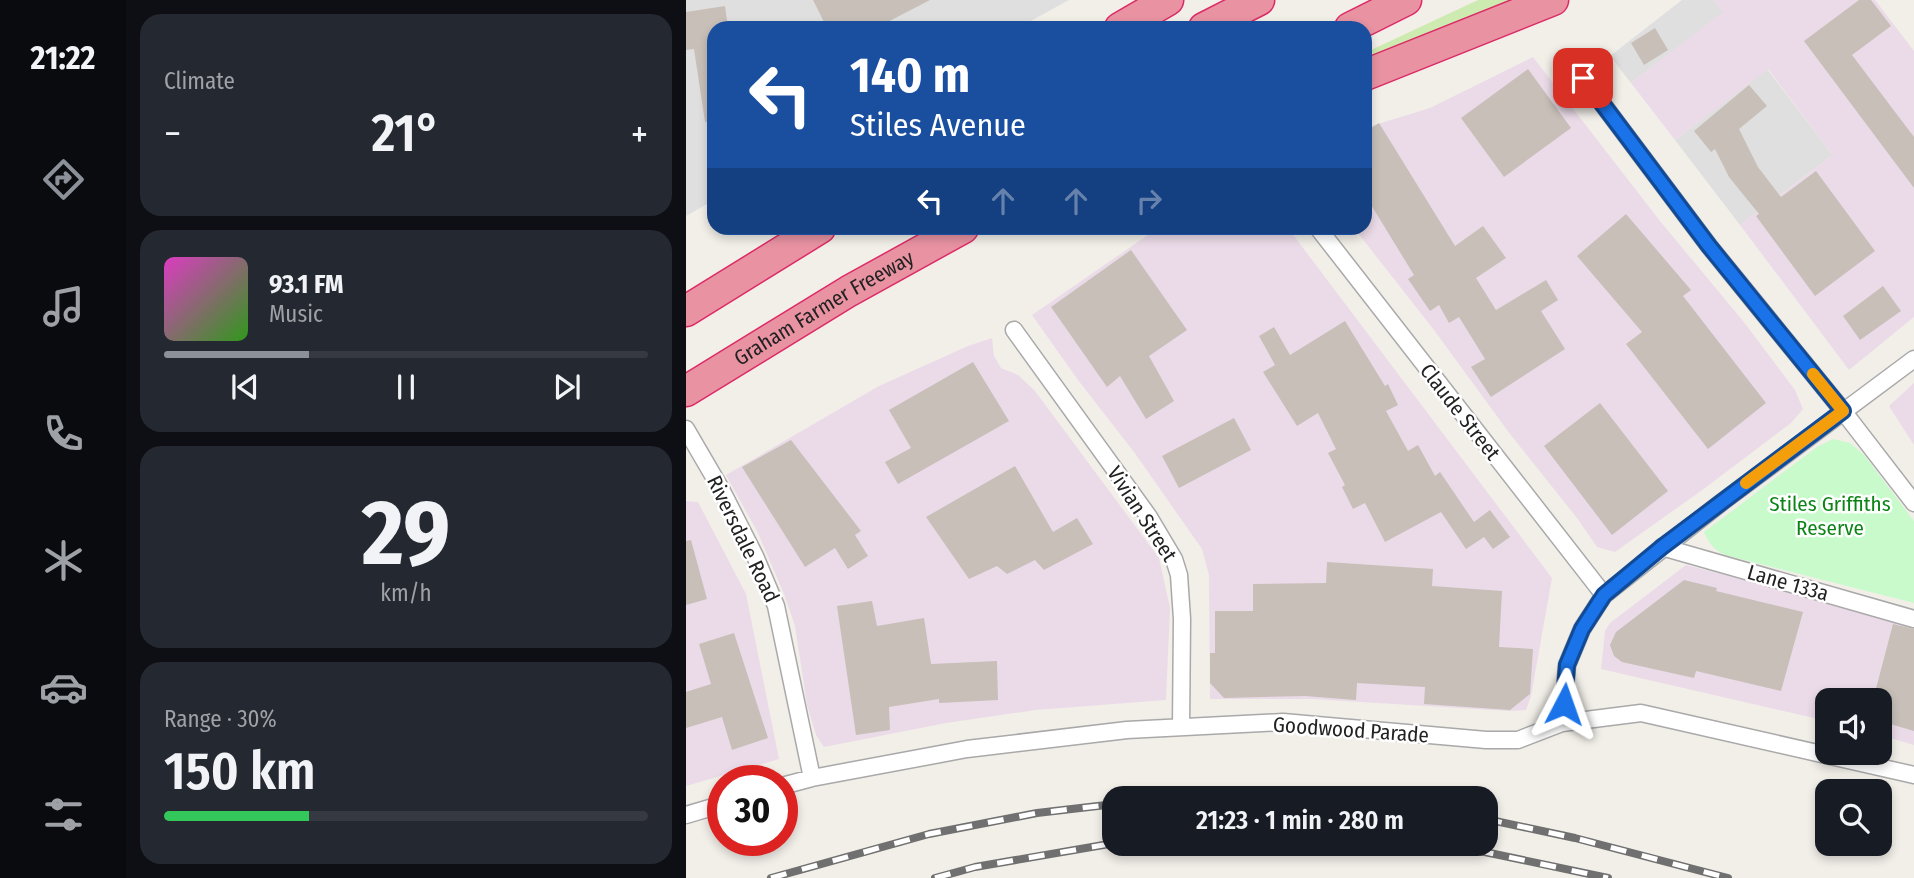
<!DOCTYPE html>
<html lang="en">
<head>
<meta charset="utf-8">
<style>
	body { margin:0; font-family:"Fira Sans Condensed",sans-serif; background:#242831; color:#f1f3f6; height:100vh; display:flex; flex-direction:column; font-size:26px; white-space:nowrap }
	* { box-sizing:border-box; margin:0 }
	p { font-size:23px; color:#9ea1a6 }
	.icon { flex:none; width:38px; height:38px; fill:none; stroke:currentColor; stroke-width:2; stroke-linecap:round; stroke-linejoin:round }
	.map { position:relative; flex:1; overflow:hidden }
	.side { display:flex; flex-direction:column; gap:14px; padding:14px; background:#0d0f14; width:560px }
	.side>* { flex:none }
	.guide { position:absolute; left:21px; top:21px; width:665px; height:214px; border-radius:21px; box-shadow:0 4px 10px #0003; background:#1a4fa0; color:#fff; overflow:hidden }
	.buttons { position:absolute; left:1129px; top:688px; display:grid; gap:14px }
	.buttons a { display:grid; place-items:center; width:77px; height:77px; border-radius:14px; background:#171b24; box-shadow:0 4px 10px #0003; font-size:35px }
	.speed { position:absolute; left:21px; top:765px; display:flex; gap:14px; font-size:35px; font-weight:700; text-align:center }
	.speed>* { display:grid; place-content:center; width:91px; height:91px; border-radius:50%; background:#171b24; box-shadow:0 4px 10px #0003; line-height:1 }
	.speed .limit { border:10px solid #d22; background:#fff; color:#111 }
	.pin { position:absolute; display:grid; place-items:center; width:60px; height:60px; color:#fff; margin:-30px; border-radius:14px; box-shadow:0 4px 10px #0006 }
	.me { position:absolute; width:77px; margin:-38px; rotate:4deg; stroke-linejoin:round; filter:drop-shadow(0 0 5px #0008) }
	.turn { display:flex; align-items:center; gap:24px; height:147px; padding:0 28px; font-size:32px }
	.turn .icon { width:91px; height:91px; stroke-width:2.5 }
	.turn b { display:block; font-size:49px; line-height:60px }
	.lanes { display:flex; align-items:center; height:66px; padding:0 28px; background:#0003; justify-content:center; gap:35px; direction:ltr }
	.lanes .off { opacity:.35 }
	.big { font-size:52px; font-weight:600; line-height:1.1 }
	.side .widget { flex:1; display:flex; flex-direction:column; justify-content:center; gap:10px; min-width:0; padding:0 24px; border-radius:21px; background:#242831 }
	.side .dial { align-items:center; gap:0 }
	.dial b { font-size:91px; line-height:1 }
	.song { display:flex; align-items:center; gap:21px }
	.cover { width:84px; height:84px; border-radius:10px; background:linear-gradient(135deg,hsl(310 70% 55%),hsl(110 70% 35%)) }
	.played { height:7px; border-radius:4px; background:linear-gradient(90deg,#8c9099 30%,#363941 30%) }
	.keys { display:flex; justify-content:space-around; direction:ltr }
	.heat { display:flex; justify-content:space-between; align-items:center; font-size:38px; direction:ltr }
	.charge { height:10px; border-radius:5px; background:linear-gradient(90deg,#34c759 30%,#363941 0) }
	.trip { position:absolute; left:416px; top:786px; width:396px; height:70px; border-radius:21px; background:#171b24; box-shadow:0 4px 10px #0003; font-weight:600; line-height:70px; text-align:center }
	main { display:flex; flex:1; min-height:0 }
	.tabs { display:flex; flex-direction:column; width:126px; justify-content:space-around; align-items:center; background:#090b0e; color:#9ea1a6 }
	.tabs .icon { width:49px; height:49px }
	.tabs .on { color:#8c9099 }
	.tabs b { font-size:32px; color:#f1f3f6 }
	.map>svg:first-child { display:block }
	.residential { fill:#e0dfdf }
	.industrial { fill:#ebdbe8 }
	.grass { fill:#cdebb0 }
	.park { fill:#c8facc }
	.building { fill:#c7bfb8 }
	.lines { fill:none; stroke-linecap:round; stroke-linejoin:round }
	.street-casing { stroke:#a9a9a9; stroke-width:19 }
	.highway-casing { stroke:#dc2a67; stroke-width:33 }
	.street { stroke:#fff; stroke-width:16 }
	.highway { stroke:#e892a2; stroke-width:30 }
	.rail-casing { stroke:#707070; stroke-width:8 }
	.rail { stroke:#fff; stroke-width:5; stroke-dasharray:16; stroke-linecap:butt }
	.route-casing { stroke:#114b97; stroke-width:18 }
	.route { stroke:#1a73e8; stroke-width:12 }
	.slow { stroke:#f59e0b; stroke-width:12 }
	.labels { text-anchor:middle; stroke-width:5; stroke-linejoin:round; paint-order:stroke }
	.street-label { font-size:21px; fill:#222; stroke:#fff }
	.park-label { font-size:21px; fill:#0c8416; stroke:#fff }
</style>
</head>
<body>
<main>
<nav class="tabs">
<b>21:22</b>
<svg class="icon on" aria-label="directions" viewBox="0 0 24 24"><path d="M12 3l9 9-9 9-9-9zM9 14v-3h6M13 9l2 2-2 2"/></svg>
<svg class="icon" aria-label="music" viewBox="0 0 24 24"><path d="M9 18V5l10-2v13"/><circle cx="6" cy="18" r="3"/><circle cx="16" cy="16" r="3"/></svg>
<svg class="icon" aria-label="phone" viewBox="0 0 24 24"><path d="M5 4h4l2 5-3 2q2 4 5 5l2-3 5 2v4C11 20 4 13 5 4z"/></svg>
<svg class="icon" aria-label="climate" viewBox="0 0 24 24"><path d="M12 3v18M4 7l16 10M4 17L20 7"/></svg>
<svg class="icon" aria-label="car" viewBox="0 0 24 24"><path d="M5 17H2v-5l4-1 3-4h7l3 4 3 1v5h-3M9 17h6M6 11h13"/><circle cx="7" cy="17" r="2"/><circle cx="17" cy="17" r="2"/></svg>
<svg class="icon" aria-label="filters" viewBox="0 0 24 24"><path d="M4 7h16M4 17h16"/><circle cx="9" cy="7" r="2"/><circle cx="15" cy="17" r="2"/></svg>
</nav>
<section class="side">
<div class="widget"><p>Climate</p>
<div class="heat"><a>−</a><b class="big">21°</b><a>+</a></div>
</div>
<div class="widget">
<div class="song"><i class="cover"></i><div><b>93.1 FM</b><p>Music</p></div></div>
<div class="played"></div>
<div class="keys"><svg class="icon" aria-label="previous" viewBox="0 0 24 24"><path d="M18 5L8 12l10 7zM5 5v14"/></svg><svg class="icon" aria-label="pause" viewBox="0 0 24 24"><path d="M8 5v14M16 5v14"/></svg><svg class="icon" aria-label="next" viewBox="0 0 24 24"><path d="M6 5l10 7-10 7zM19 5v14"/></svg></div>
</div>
<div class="widget dial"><b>29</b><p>km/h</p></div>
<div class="widget"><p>Range · 30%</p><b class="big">150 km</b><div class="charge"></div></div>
</section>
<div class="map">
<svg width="1228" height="878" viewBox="0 0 1228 878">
	<rect width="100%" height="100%" fill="#f2efe9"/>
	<!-- residential -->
	<path class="residential" d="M0,0H383L332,28H28V200L0,216Z
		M996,0H1028L1038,12L945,83L924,56Z
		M1081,69L1147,155L1054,225L989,140Z"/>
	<!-- industrial -->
	<path class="industrial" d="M1028,0H1189L1228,51V317L1163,370L1054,225L1147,155L1082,69L989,140L945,83L1037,12Z
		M847,57L974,221L1057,321L1109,390L1117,409L1105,423L1019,488L929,552L911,547L891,518L824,434L748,330L668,228H679V128L744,108Z
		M472,228H602L866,578L845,696L840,710L823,711L626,699H524L523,575L516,549L448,452L392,380L346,315Z
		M306,338L308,356L315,368L332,375L349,391L473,558L484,608L480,700L350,710L260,723L138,747L130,735L121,705L109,626L98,594L72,533L40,475L193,386L282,346Z
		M1228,383V445L1203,406Z
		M0,501L12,502L60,594L93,759L0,786Z
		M1000,565L1228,622V745L1194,735V700H1141V721L915,669L919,631L924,623Z"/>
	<!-- grass -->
	<path class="grass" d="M792,0H836L687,55L685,50Z"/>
	<!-- park -->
	<path class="park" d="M1147,439L1164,443L1178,455L1228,521V603L1039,555C1028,550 1023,543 1018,532L1131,447Z"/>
	<!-- building -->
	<path class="building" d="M127,0H244L190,28H141Z
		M1173,0H1185L1205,26L1166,55L1228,137V188L1118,41Z
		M39,6L42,28H28V121L19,122L8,49L0,50V12Z
		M969,28L982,50L958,65L945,43Z
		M842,69L885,128L818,177L775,118Z
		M1063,85L1081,106L1053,129L1072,167L1095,197L1130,171L1189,251L1129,296L1070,216L1073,214L1043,177L1029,149L1025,152L1008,131Z
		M693,123L769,246L797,226L820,258L790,278L810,310L860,280L872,300L855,311L879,349L805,397L785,367L799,359L773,317L763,323L753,305L744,311L722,279L728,275L679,195V132Z
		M940,214L1005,290L997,296L1080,403L1022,449L940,344L956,332L891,256Z
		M445,250L501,330L463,356L488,401L460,419L434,376L421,387L365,307Z
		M1197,286L1215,311L1174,340L1157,316Z
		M659,321L699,386L702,384L712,405L700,411L722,451L732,445L749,476L754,472L788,522L804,510L824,537L807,549L798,537L780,549L755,512L699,542L679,503L667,509L656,487L659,485L642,453L650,449L632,413L611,426L577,372L589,365L573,336L588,327L604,355Z
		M287,362L323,421L212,484L199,462L225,448L203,410Z
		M914,403L982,491L926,535L858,446Z
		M548,418L565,450L493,488L476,456Z
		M105,440L175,531L169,535L182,556L162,569L149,548L119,567L56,467Z
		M329,466L367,532L391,518L407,544L358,570L349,560L321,574L311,566L283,579L240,517Z
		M5,540L21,599L0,605V541Z
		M641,562L747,569L746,586L816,591L813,647L847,649L844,694L824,710L738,704L739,687L671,683L670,700L619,696L538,698L524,683V653H529V611H567V584L640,583Z
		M998,580L1031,588L1030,591L1117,612L1095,691L1010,671L1008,678L936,662L928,656L924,645L930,632Z
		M186,601L191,626L238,618L245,664L311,661L312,700L253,703V699L203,707L204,730L170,735L151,606Z
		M1207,624L1228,629V731L1194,721V700H1187Z
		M48,633L82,738L46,750L36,717L0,728V692L25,684L13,644Z"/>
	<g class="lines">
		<!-- street casing -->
		<g class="street-casing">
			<path id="street" d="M889,63L897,78L1023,246L1157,411L1228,503
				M632,228L918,595
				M328,330L463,517L488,559L493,575L496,619L495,727
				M0,429L35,489L69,556L90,606L126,778
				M976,547L1228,619
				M876,723L881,665L896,629L918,595L1036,502L1228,359
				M96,786L126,778L281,749L441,730L597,722L800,740H832L876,723L955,713L1228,775
				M0,815L37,804"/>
		</g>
		<!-- highway casing -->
		<g class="highway-casing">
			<g id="highway">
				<path d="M434,28L482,0"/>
				<path d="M518,28L573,0"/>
				<path d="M664,28L720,0"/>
				<path d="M679,75L867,0"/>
				<path d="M0,311L134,228"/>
				<path id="s1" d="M0,391L163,291L277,228"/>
			</g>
		</g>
		<!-- street -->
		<use href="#street" class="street"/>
		<!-- highway -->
		<use href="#highway" class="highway"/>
		<!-- rail casing -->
		<g class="rail-casing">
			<path id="rail" d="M509,798H565
				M800,819L889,838L1042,878
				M728,844L794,851L922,878
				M85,878L243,834L351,813L429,804
				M249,878L289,867L429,843"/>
		</g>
		<!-- rail -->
		<use href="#rail" class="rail"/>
	</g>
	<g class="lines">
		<!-- route casing -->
		<g class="route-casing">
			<path id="route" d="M878,704L881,665L896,629L918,595L976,547L1157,411L1023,246L897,78"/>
		</g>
		<!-- route -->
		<use href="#route" class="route"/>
		<!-- slow -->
		<path class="slow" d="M1060,483L1157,411L1127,374"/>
	</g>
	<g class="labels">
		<!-- street labels -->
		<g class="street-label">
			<text dy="7" stroke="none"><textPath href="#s1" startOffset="161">Graham Farmer Freeway</textPath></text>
			<text transform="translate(774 412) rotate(52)" y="7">Claude Street</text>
			<text transform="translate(456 514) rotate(57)" y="7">Vivian Street</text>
			<text transform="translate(57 539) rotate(64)" y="7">Riversdale Road</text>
			<text transform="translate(1102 583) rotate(16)" y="7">Lane 133a</text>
			<text transform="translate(665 730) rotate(4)" y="7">Goodwood Parade</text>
		</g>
		<!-- park labels -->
		<g class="park-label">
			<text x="1144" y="511">Stiles Griffiths<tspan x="1144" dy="24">Reserve</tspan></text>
		</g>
	</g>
</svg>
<div class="buttons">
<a><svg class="icon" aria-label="sound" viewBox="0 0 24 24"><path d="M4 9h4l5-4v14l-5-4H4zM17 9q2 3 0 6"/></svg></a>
<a><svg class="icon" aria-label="search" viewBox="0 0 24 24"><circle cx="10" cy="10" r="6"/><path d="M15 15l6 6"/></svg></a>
</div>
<div class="speed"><div class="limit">30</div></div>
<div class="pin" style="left:897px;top:78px;background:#d93025"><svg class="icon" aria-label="arrive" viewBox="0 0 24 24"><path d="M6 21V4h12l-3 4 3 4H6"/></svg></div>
<svg class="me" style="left:878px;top:704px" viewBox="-20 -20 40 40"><path d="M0-17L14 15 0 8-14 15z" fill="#1a73e8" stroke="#fff" stroke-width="4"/></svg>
<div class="trip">21:23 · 1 min · 280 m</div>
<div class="guide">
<div class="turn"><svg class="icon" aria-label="left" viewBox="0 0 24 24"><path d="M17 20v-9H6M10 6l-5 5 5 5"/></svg><div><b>140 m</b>Stiles Avenue</div></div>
<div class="lanes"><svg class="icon" aria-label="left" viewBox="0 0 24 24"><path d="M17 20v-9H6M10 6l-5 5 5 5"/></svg><svg class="icon off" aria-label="ahead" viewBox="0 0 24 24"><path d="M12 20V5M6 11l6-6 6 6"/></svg><svg class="icon off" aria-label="ahead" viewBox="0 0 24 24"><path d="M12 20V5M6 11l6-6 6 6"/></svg><svg class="icon off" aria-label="right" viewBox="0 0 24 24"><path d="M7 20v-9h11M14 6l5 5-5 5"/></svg></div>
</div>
</div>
</main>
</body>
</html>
